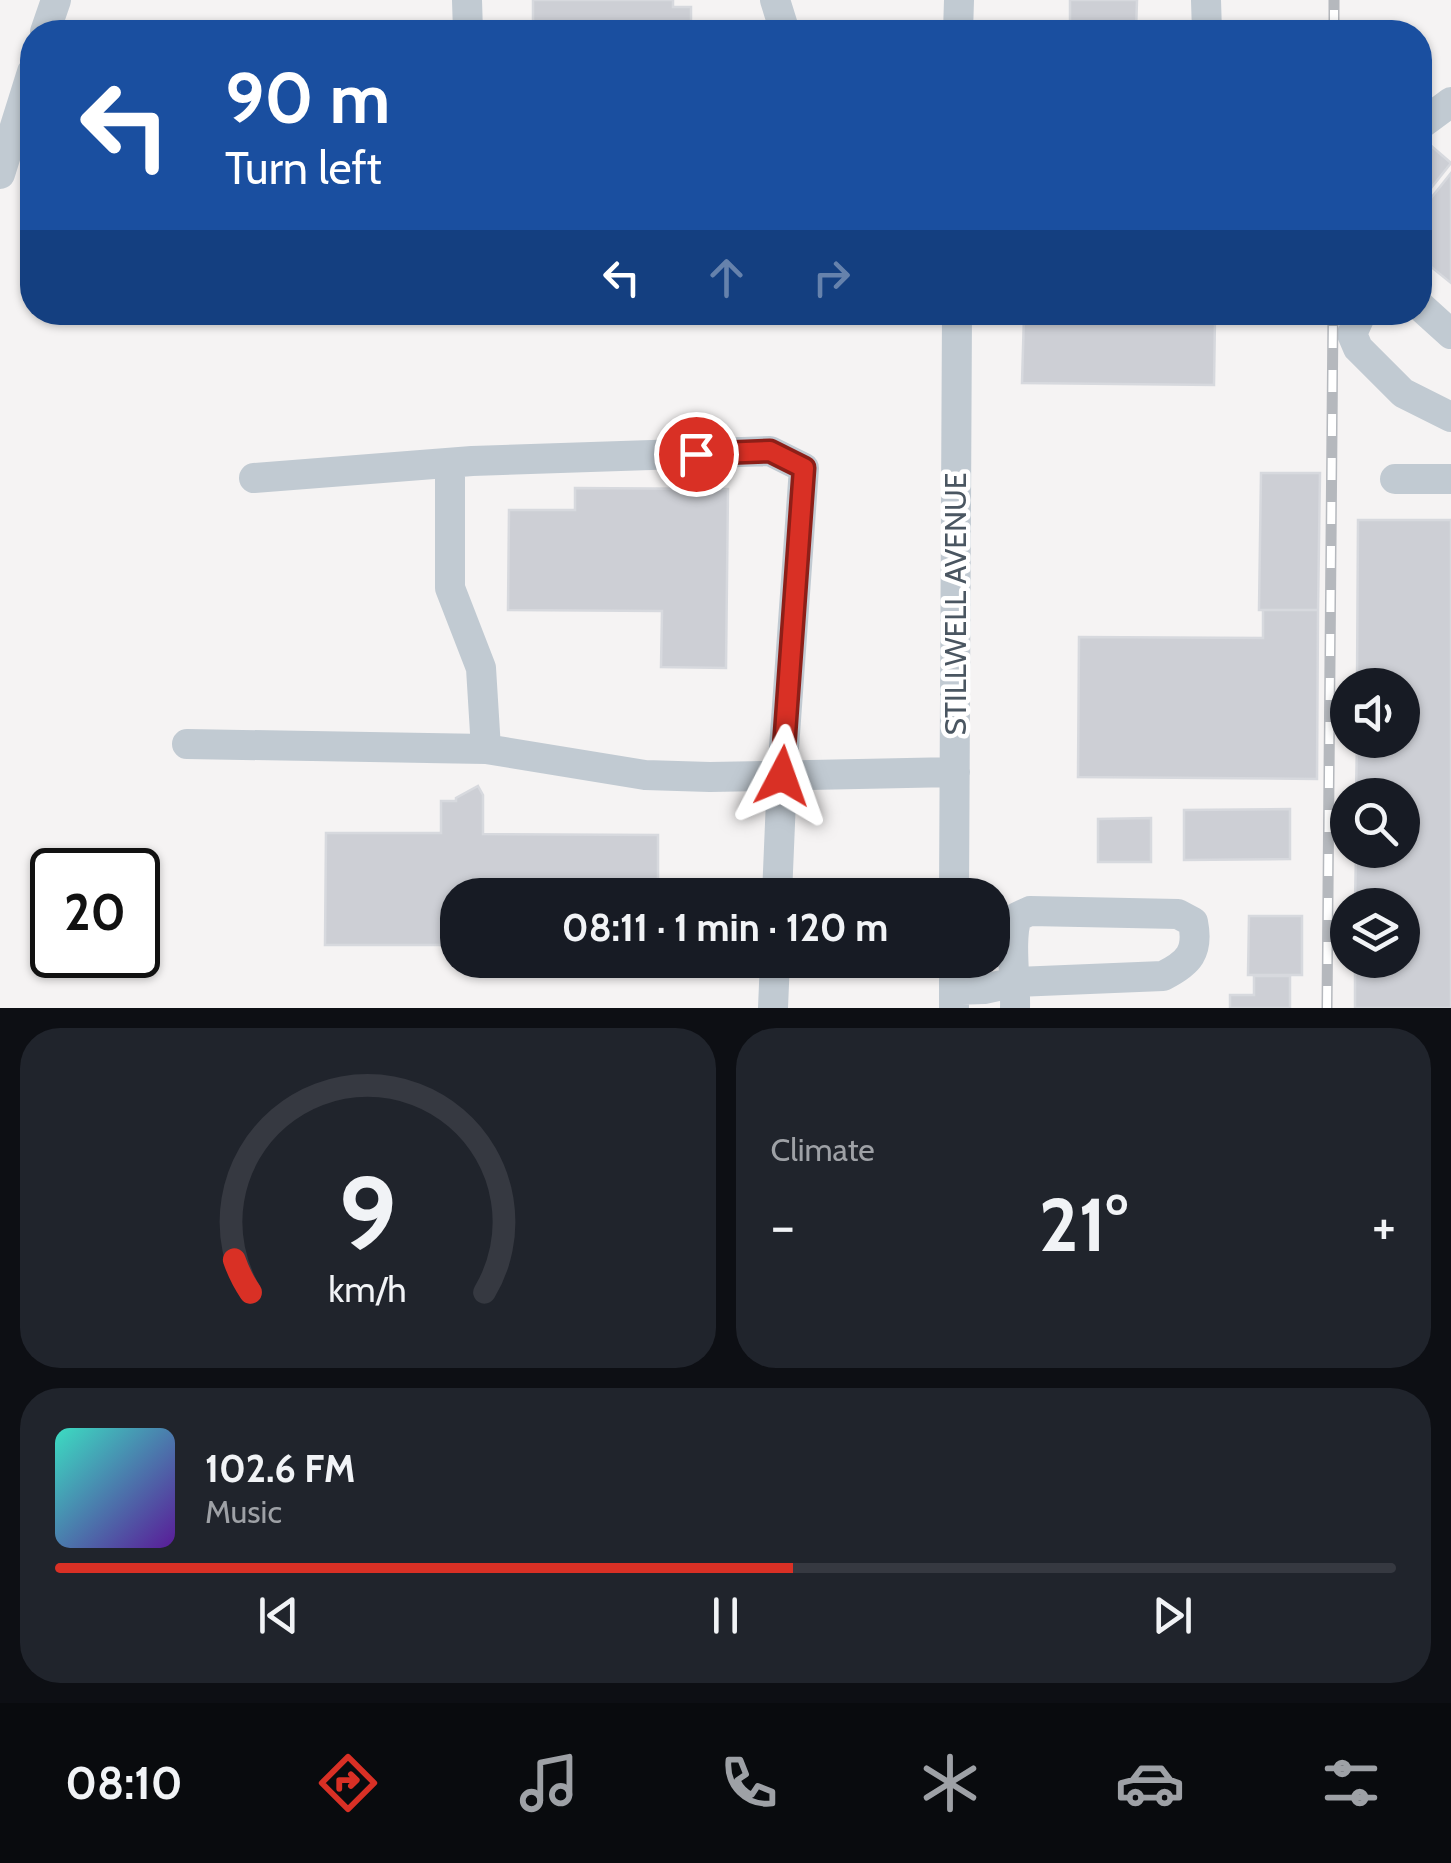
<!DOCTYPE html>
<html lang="en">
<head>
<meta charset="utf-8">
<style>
	body { margin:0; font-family:Cabin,sans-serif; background:#20242c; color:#f1f3f6; height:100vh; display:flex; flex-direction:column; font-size:38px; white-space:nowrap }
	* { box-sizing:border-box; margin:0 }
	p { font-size:32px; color:#9ea1a6 }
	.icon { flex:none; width:55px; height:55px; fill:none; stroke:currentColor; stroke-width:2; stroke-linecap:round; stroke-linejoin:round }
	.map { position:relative; height:1008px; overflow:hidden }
	.side { display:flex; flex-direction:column; gap:20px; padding:20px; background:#0d0f14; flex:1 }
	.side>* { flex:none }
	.banner { position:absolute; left:20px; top:20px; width:1412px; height:305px; border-radius:40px; box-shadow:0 2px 8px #0004; background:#1a4fa0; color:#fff; overflow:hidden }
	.fabs { position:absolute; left:1330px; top:668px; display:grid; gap:20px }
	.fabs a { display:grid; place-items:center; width:90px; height:90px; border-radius:50%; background:#171b24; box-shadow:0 2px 8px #0004; font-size:50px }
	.speed { position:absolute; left:30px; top:848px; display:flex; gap:20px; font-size:50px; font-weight:700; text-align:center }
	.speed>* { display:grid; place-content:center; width:130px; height:130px; border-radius:50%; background:#171b24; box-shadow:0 2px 8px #0004; line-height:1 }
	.speed .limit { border:5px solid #111; border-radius:15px; background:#fff; color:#111 }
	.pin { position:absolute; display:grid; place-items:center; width:85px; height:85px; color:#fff; margin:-42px; border:5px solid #fff; border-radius:50%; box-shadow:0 2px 10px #0007 }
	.me { position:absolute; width:110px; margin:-55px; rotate:4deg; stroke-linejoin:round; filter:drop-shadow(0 0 8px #0008) }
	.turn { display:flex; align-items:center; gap:35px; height:210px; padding:0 40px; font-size:45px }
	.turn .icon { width:130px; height:130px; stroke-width:2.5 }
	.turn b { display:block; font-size:70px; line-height:85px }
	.lanes { display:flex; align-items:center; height:95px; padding:0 40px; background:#0003; justify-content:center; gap:50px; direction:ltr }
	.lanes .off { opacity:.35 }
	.big { font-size:75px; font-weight:700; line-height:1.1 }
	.side .card { flex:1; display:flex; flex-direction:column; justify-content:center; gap:15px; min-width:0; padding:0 35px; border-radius:40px; background:#20242c }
	.side .dial { align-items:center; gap:0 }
	.dial svg { height:260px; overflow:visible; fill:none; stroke:#363941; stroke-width:7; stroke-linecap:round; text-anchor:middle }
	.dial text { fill:#f1f3f6; stroke:none }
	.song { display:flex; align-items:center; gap:30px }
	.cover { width:120px; height:120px; border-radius:15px; background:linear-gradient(135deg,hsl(170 70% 55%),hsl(270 70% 35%)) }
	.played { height:10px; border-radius:5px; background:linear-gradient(90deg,#d93025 55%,#363941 55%) }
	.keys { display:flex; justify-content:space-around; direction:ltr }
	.heat { display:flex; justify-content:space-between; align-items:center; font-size:55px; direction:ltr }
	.side .tiles { flex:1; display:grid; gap:20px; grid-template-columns:1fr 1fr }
	.card:last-child { grid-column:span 2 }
	.trip { position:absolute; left:440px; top:878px; width:570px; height:100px; border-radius:40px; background:#171b24; box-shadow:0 2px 8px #0004; font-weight:700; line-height:100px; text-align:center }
	.tabs { display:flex; height:160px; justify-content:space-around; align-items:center; background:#090b0e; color:#9ea1a6 }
	.tabs .icon { width:70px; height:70px }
	.tabs .selected { color:#d93025 }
	.tabs b { font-size:45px; color:#f1f3f6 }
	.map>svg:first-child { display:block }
	.building { fill:#cdcfd5; stroke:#d7d9de; stroke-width:2.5 }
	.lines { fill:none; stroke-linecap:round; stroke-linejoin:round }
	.minor { stroke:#c1cad2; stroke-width:30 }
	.rail-casing { stroke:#b5b8bd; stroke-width:11 }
	.rail { stroke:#fff; stroke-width:8; stroke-dasharray:22; stroke-linecap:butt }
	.route-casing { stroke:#8d1f18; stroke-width:25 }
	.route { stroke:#d93025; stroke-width:18 }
	.labels { text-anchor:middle; stroke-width:9; stroke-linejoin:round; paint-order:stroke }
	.street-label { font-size:30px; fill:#4a5661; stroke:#fff }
</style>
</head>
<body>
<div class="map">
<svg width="1451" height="1008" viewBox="0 0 1451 1008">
	<rect width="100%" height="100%" fill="#f5f3f3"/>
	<!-- building -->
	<path class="building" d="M533,0H673V7H691V25H698V32H533Z
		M1070,0H1137L1136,32H1070Z
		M1429,144L1451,163L1420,202V155Z
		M1451,173V283L1420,258V212Z
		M1024,315L1215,317L1214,385L1022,383Z
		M1261,473H1320L1318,610H1259Z
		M575,488L728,489L726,668L661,667L662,611L508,610L509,510H575Z
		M1358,520H1451V1008H1355V960H1402V905H1355L1356,850H1402V795H1356L1357,740H1402V685H1357Z
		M1263,610H1318L1317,779L1078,777L1079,637L1263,638Z
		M478,786L483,795V834L658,835V895H458V945H325L326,833H441V801H456V798Z
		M1290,809V859L1184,860V810Z
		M1151,818V862H1098V819Z
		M1249,916H1302V975H1248Z
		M1254,976H1290V1008H1230V995H1254Z"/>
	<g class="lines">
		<!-- minor -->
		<path class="minor" d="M467,0L468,32
			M775,0L785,32
			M1206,0L1207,32
			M45,32L56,0
			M958,32L959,0
			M1420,125L1451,102
			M0,174L32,72
			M1420,306L1451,334
			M1362,312L1352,334L1358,348L1403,393L1451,417
			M450,463V588L481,668L486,749L645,775L710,777L955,772
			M254,478L472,461L770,451L804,468L782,776L777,895
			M1395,479H1451
			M187,744L486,749
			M954,895L957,312
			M954,990L984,989L1016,982L1163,976C1189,963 1199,952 1193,922L1178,914L1030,911L1017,917C1009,939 1016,982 1015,1008
			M773,1008L775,960
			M954,1008V960"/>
		<!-- rail casing -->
		<g class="rail-casing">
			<path id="rail" d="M1334,32V0
				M1327,1008L1333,312"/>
		</g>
		<!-- rail -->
		<use href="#rail" class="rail"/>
	</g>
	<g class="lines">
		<!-- route casing -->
		<g class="route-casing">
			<path id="route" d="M696,454L770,451L804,468L782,776"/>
		</g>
		<!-- route -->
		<use href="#route" class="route"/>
	</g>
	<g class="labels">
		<!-- street labels -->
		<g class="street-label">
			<text transform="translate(956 604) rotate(-90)" y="10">STILLWELL AVENUE</text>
		</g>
	</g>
</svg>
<div class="fabs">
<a><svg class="icon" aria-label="sound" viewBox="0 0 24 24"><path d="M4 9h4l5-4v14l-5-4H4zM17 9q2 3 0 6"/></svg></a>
<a><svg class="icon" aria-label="search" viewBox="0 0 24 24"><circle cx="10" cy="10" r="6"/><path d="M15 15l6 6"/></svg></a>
<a><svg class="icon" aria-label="layers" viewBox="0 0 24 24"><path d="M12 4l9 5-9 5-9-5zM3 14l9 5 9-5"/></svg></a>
</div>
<div class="speed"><div class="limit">20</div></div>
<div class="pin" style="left:696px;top:454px;background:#d93025"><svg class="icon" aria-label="arrive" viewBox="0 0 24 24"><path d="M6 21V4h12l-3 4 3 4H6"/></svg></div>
<svg class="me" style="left:782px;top:776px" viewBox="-20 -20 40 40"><path d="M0-17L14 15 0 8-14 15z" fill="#d93025" stroke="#fff" stroke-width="4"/></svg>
<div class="trip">08:11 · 1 min · 120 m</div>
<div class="banner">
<div class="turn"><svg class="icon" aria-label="left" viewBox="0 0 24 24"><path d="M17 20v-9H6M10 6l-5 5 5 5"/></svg><div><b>90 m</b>Turn left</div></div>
<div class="lanes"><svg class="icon" aria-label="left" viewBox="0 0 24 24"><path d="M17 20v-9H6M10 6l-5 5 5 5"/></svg><svg class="icon off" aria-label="ahead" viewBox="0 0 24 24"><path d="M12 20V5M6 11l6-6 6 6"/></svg><svg class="icon off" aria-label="right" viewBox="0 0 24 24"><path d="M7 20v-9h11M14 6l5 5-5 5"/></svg></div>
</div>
</div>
<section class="side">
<div class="tiles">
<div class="card dial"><svg viewBox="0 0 100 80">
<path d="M14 69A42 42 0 1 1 86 69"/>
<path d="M14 69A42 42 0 0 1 9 59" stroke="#d93025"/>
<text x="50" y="56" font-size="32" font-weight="700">9</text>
<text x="50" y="72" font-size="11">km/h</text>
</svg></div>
<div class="card"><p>Climate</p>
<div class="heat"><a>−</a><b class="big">21°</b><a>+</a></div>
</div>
<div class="card">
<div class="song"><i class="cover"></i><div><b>102.6 FM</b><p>Music</p></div></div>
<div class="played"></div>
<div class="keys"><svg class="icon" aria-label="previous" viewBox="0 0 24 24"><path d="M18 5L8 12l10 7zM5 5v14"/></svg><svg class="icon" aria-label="pause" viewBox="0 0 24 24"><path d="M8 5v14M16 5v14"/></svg><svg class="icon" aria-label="next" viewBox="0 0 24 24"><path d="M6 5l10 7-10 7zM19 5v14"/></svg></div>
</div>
</div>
</section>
<nav class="tabs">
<b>08:10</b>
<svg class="icon selected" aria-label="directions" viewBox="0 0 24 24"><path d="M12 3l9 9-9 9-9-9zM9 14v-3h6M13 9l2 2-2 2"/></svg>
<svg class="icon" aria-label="music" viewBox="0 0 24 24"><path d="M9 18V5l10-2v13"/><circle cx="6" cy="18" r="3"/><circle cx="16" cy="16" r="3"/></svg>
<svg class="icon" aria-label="phone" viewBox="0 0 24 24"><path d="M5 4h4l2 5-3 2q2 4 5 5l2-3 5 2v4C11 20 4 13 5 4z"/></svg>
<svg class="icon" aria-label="climate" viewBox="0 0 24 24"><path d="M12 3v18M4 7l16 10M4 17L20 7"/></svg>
<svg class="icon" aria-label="car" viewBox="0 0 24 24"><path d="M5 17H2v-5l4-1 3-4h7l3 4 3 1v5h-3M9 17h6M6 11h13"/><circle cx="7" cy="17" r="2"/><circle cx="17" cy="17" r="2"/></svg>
<svg class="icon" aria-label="filters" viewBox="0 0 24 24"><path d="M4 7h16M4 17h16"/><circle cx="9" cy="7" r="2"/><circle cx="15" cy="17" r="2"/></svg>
</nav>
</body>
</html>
